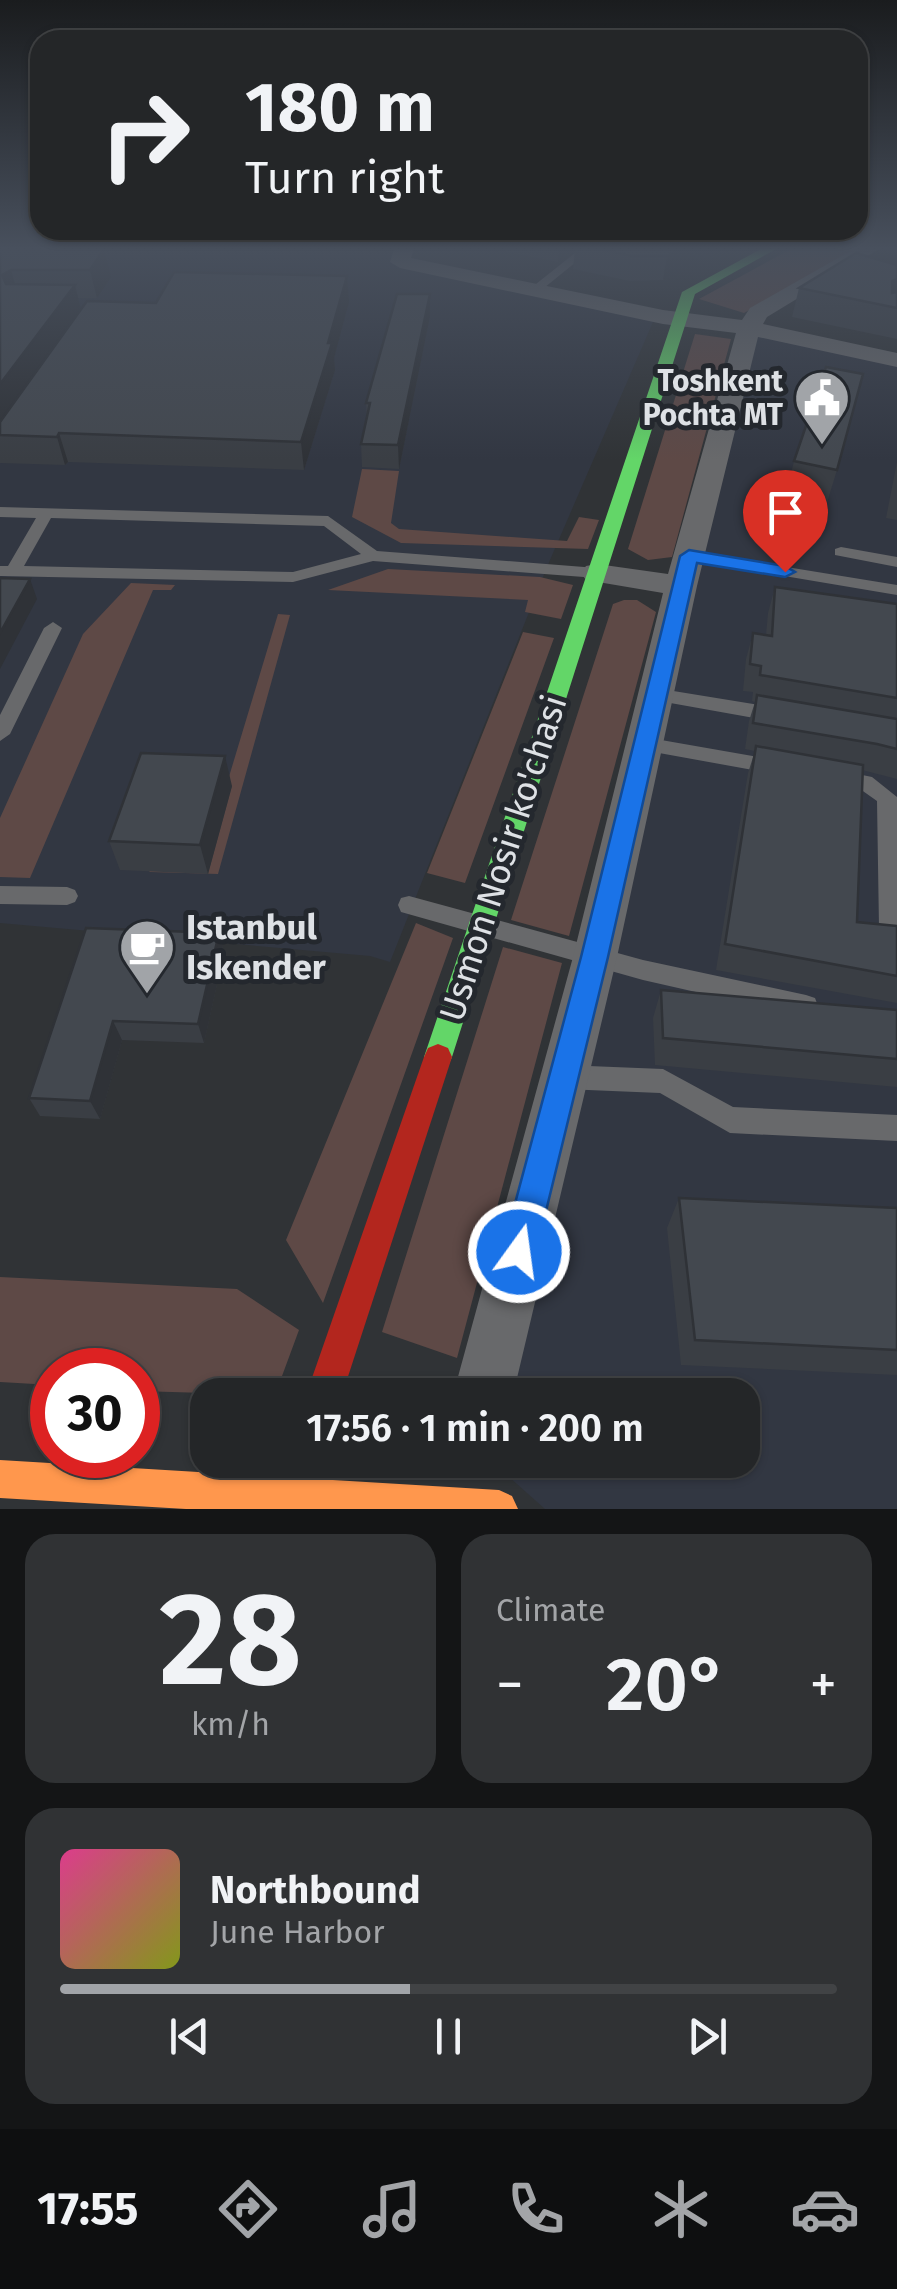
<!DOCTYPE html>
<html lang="en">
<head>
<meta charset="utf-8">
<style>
	body { margin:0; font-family:"Fira Sans",sans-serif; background:#303234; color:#f1f3f6; height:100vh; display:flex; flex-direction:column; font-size:38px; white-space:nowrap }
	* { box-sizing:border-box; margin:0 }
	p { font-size:32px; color:#a3a5a8 }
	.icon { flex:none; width:55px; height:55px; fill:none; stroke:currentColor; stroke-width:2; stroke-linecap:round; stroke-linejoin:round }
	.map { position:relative; height:1509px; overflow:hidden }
	.sheet { display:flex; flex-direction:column; gap:25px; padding:25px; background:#141516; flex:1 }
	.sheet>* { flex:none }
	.banner { position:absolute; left:30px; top:30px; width:838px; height:210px; border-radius:30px; box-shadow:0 2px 8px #0004,0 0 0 2px #414345; background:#242628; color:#f1f3f6; overflow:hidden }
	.speed { position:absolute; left:30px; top:1348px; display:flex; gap:20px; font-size:50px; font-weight:700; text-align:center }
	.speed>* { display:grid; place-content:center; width:130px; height:130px; border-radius:50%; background:#242628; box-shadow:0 2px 8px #0004,0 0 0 2px #414345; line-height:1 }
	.speed .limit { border:15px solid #d22; background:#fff; color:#111 }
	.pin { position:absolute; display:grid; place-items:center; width:85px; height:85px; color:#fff; margin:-102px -42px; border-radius:50% 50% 50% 0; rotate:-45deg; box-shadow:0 0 10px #0007 }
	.pin .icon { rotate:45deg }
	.me { position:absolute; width:110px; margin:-55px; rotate:14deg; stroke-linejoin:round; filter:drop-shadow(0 0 8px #0008) }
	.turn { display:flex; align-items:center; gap:35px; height:210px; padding:0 50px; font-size:45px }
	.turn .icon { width:130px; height:130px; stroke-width:2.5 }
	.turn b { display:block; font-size:70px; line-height:85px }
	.big { font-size:75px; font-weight:600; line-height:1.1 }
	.sheet .widget { flex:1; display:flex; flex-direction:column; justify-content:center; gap:15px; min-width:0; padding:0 35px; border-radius:30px; background:#303234 }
	.sheet .dial { align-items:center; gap:0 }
	.dial b { font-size:130px; line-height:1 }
	.song { display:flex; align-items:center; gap:30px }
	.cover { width:120px; height:120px; border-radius:15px; background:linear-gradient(135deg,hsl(330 70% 55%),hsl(70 70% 35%)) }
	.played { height:10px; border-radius:5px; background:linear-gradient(90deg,#a1a4a8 45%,#414345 45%) }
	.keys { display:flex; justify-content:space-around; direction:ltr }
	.heat { display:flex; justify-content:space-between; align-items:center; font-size:55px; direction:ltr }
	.sheet .tiles { flex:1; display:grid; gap:25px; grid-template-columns:1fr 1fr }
	.widget:last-child { grid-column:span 2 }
	.trip { position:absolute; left:190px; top:1378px; width:570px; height:100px; border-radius:30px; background:#242628; box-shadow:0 2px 8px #0004,0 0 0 2px #414345; font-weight:600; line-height:100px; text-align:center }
	.tab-bar { display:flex; height:160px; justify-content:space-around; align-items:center; background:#0e0f10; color:#a3a5a8 }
	.tab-bar .icon { width:70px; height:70px }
	.tab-bar .active { color:#a1a4a8 }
	.tab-bar b { font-size:45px; color:#f1f3f6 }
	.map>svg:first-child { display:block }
	.built { fill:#323742 }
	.green { fill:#5e4946 }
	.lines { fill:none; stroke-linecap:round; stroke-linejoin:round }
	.lane { fill:#68696b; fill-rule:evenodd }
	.street { fill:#68696b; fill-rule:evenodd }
	.fast { fill:#63d668; fill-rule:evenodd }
	.slow { fill:#ff974d; fill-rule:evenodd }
	.jam { fill:#b3261e; fill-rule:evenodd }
	.wall { fill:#3a3e44 }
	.shaded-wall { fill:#2f3237 }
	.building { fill:#43484f; stroke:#2f3237; stroke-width:2.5 }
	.route { fill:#1a73e8; stroke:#114b97; stroke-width:2.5 }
	.labels { text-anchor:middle; stroke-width:10; stroke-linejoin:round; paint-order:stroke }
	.far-poi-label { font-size:30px; font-weight:bold; fill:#dee1e5; stroke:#24282e; text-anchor:end }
	.street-label { font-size:35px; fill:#dee1e5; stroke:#24282e }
	.poi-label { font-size:35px; font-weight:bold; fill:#dee1e5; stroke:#24282e; text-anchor:start }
</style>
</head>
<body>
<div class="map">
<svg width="897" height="1509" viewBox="0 0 897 1509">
	<rect width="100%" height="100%" fill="#303336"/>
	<!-- built -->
	<path class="built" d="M103,249H408L405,261L656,315L547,567L390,962L370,956L0,923V279L85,280Z
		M749,328L897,360V1509H545L508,1476L497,1460H742V1395H483Z"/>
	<!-- green -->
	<path class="green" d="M791,249H855L744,313L699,299Z
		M695,334L731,339L672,557L648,560L628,549Z
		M362,469L399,471L391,523L399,529L567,541L579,517L599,520L588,549L401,543L352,517Z
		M388,569L540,577L573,585L561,619L525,612L528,600L328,590Z
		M131,583L175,585L171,590H153L30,878L0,877V818L83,634Z
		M624,600H637L656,612L569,936L511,920L613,604Z
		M278,614L290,615L218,874L150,872L141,863H203Z
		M523,632L554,638L465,883L427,873Z
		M416,923L453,938L323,1303L286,1240Z
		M503,947L562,963L457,1358L382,1332Z
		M0,1277L237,1289L299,1330L275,1395L138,1391V1370H52V1385L0,1382Z"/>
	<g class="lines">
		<!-- lane -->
		<path class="lane" d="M580,249H592L539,292H531V288Z
			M0,507L328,516L377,551L597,568L605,573L597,578L373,561L293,582L0,576V566H8L36,518L0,517ZM51,518L324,526L361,554L293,572L24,566Z
			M841,547L897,557V567L835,555V549Z
			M689,551L897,585V595L683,559L681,556Z
			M53,622L62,628L10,734L0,741V715L44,628Z
			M655,688L777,708L787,715L777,722L648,699L646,694Z
			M644,737L775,760L785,767L775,774L637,749L634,744Z
			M838,770L872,777L897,797V936L883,935L879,928L877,801L860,789L831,783L828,778L831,773Z
			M0,886L67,887L75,890L78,896L75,902L67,905L0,904Z
			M409,896L643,960L806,995L815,998L818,1006L815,1014L806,1017L643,980L401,912L398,905L401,898Z
			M564,1065L663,1069L733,1107L897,1115V1141L730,1133L660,1093L564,1089L555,1086L551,1077L555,1068Z"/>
		<!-- street -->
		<path class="street" d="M394,249H414L411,258L663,310L742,320L750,308L854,249H879L767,317L763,324L897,353V367L758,337L697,586L617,957L513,1395H453L573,957L663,593L586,580L581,573L586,566L597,564L668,574L736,333L663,324L400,268L390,262Z"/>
		<!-- fast -->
		<path class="fast" d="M761,249H776L695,294L452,1057L448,1066L438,1070L428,1066L424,1057L682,292Z"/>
		<!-- slow -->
		<path class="slow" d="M0,1460L499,1490L512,1496L518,1509H186L0,1498Z"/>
		<!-- jam -->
		<path class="jam" d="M438,1044L448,1048L452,1057L342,1395H306L424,1057L428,1048Z"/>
	</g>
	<!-- wall -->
	<path class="wall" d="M0,249H104L111,277L97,298H78L81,310L156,303L347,276L349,302L334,358L335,370L304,470L68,462L65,465L0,463Z
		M493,249H574L558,262Z
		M575,249H720L663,280L630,281L573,269Z
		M897,265V339L792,317L799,288Z
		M430,294V316L399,469L362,467L361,444L367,418L366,403Z
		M794,461L837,470L826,506L785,497Z
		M897,462V520L886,518Z
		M775,587L897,604V779L862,770L857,922L897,926V1003L716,970L748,773L755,751L745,749L749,721L755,702L752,701L753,692L743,691L746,659L753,633L766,635L768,613Z
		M232,786L208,874L120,870L109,841Z
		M86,928L219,933L224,953L204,1043L122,1040L100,1119L40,1116L29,1098Z
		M661,990L897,1010V1087L655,1065L653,1018Z
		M679,1198L897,1208V1375L681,1365L667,1228Z"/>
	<!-- shaded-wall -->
	<path class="shaded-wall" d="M104,249L111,277L97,298L90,270Z
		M559,249H574L558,262Z
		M679,249H720L663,280L667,256Z
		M11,270L19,298L11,303L2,275Z
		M347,276L349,302L334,358L335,370L304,470L301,442Z
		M897,279V304L889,307L892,281Z
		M75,285L82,314L0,429V384Z
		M430,294V316L399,469L398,445Z
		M59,433L68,462L65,465L57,437Z
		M30,579L37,599L0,669V633Z
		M225,756L232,786L208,874L200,845Z
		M219,933L224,953L204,1043L198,1024Z
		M113,1021L122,1040L100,1119L90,1101Z"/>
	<!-- building -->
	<path class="building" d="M0,249H104L90,270H11L2,275L6,284L75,285L0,384Z
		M597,249H679L667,256H633Z
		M856,253L897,265V279L892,281V293L897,292V308L799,288Z
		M174,272L347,276L328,343H332L301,442L59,433L57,437L0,435V422L87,301L156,303Z
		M397,294H430L398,445L361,444L370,403H366Z
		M826,367L863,374L837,470L794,461Z
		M0,578L30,579L0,633Z
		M775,587L897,604V698L760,675L761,666L750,664L753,633L772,636Z
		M757,695L897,719V749L877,744L753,723Z
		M756,746L863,765L857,922L897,926V976L725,944Z
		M141,753L225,756L200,845L109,841Z
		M86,928L219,933L198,1024L113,1021L90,1101L29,1098Z
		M661,990L897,1010V1059L663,1038Z
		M679,1198L897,1208V1350L695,1340Z"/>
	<!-- sky -->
	<linearGradient id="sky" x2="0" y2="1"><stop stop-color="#1a1c1e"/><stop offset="0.54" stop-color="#48505d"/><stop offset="1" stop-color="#48505d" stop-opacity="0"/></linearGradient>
	<rect width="897" height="460" fill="url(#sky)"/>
	<!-- route -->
	<path class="route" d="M689,550L785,566L795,572L785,577L697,563L608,957L536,1252L531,1263L519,1268L507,1263L502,1252L581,957L680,556Z"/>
	<!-- icons -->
	<defs>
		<g id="civic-pin" transform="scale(2.875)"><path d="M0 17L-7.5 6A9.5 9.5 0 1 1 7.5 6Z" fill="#a1a4a8" stroke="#24282e"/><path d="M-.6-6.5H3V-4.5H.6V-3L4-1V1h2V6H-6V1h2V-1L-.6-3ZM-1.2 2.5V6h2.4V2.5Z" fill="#fff"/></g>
		<g id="cafe-pin" transform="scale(2.875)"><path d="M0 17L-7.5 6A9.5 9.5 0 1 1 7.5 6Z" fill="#a1a4a8" stroke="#24282e"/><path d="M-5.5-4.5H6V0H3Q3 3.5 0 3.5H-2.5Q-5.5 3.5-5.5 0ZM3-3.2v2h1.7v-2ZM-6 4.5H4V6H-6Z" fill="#fff"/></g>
	</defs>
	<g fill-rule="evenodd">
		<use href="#civic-pin" x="822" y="398"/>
		<use href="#cafe-pin" x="147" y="947"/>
	</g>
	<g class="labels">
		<!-- far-poi labels -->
		<g class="far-poi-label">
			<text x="783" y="391">Toshkent<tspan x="783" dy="34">Pochta MT</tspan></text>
		</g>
		<!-- street labels -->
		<g class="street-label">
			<text transform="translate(503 858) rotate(-72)" y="12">Usmon Nosir ko'chasi</text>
		</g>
		<!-- poi labels -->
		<g class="poi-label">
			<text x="186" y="939">Istanbul<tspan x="186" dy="40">Iskender</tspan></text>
		</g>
	</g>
</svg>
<div class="speed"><div class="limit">30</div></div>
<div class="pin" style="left:785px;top:572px;background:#d93025"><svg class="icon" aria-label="arrive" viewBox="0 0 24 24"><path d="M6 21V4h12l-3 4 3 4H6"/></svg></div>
<svg class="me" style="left:519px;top:1252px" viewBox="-20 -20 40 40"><circle r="17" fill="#1a73e8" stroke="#fff" stroke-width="3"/><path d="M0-11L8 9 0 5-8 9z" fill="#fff"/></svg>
<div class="trip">17:56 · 1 min · 200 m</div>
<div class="banner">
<div class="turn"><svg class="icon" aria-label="right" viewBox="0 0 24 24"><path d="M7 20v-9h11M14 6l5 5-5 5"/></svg><div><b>180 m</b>Turn right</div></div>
</div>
</div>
<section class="sheet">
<div class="tiles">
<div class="widget dial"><b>28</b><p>km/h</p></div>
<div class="widget"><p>Climate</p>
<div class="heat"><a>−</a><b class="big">20°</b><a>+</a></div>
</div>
<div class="widget">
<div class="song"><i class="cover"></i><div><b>Northbound</b><p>June Harbor</p></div></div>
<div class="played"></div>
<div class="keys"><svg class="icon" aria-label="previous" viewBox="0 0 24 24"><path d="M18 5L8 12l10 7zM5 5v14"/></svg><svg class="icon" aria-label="pause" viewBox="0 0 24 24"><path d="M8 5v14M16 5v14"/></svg><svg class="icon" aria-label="next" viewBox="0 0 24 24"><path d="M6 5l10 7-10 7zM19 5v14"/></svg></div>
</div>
</div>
</section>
<nav class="tab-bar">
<b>17:55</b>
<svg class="icon active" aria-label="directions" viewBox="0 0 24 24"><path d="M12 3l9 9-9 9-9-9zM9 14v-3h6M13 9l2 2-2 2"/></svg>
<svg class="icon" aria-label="music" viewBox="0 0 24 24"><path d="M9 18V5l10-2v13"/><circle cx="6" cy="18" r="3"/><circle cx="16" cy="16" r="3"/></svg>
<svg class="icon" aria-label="phone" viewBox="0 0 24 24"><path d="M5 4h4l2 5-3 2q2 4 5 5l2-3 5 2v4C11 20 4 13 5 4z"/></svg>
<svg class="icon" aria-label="climate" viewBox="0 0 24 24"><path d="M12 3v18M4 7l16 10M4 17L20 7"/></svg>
<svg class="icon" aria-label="car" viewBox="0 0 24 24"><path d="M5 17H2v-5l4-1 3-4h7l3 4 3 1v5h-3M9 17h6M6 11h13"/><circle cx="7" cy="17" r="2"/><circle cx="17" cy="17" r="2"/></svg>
</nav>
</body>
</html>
